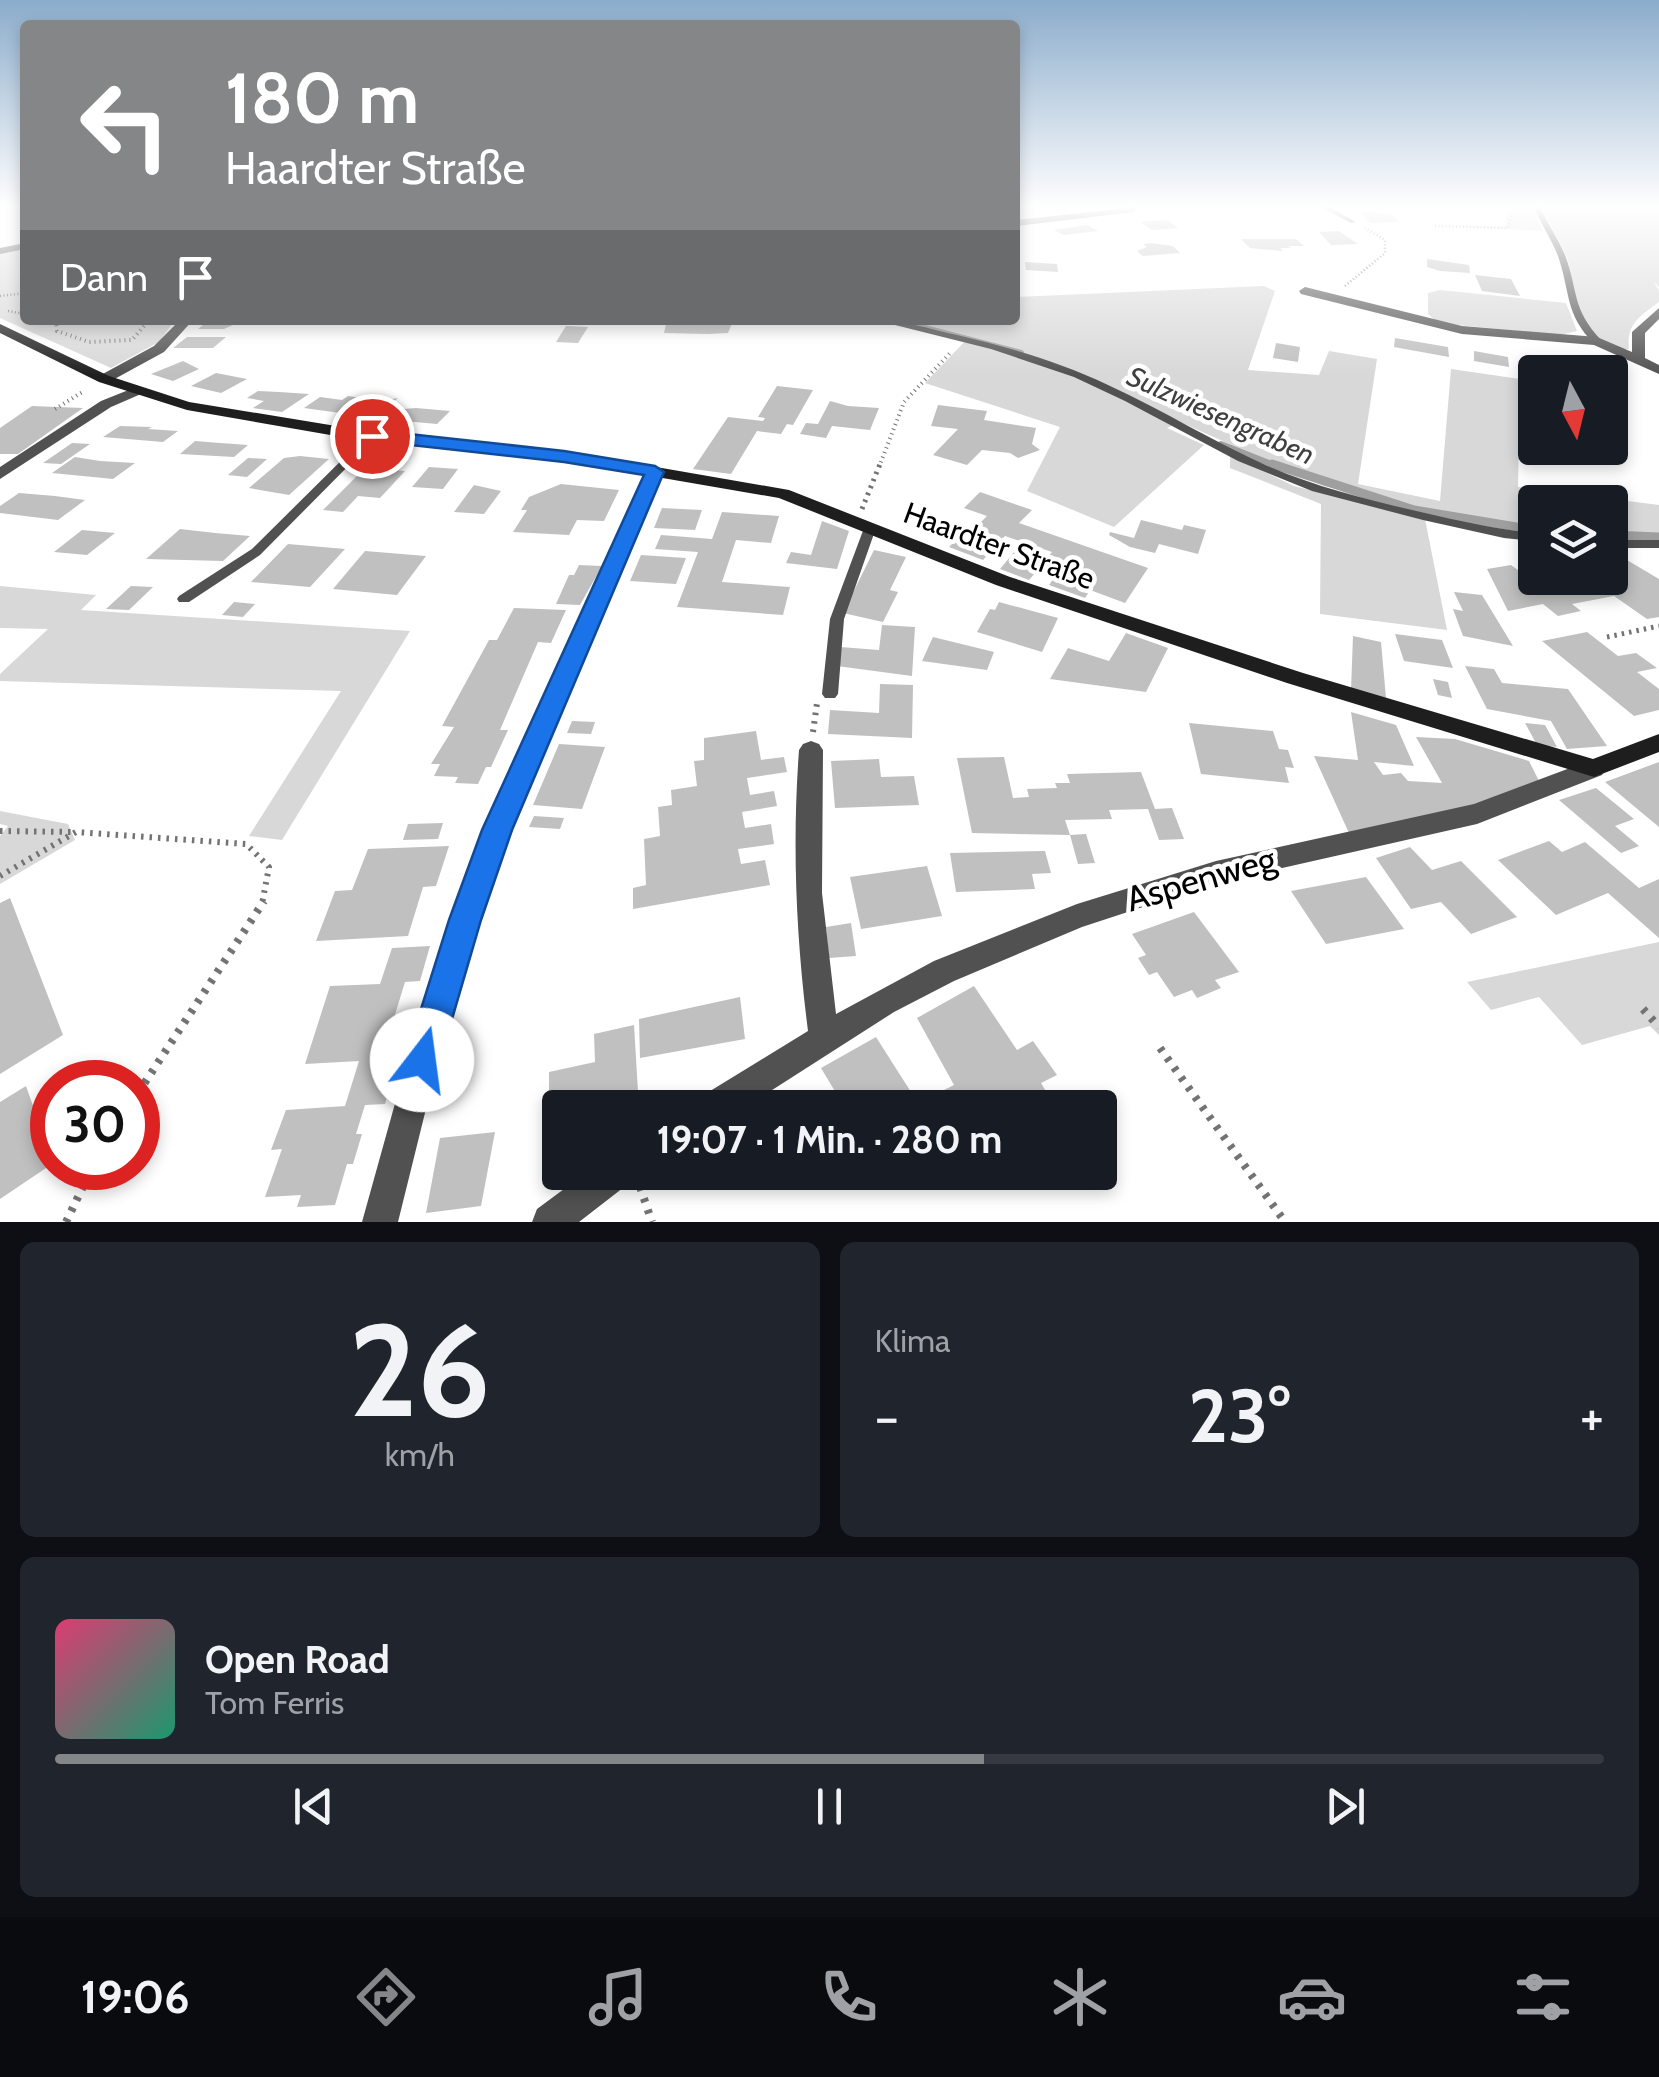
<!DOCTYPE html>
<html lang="de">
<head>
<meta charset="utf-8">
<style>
	body { margin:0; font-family:Cabin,sans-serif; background:#20242c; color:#f1f3f6; height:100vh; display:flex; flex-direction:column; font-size:38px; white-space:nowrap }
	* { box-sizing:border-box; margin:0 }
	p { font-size:32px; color:#9ea1a6 }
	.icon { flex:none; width:55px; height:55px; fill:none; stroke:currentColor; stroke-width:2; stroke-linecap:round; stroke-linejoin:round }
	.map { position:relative; height:1222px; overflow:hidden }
	.sheet { display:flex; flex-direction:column; gap:20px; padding:20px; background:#0d0f14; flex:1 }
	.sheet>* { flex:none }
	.top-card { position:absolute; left:20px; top:20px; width:1000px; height:305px; border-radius:10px; box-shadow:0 5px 15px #0003; background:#858687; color:#fff; overflow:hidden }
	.needle { width:65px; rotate:173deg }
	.fabs { position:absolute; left:1518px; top:355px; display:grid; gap:20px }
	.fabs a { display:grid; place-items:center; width:110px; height:110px; border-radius:10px; background:#171b24; box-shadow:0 5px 15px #0003; font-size:50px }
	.speed { position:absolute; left:30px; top:1060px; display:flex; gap:20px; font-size:50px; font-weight:700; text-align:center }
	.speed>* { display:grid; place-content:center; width:130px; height:130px; border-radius:50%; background:#171b24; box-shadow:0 5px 15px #0003; line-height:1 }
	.speed .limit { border:15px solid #d22; background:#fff; color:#111 }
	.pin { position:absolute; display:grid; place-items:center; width:85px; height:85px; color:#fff; margin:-42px; border:5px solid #fff; border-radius:50%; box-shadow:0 2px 10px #0007 }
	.me { position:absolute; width:110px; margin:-55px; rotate:15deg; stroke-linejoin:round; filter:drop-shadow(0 0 8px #0008) }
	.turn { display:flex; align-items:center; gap:35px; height:210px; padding:0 40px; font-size:45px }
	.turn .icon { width:130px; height:130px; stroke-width:2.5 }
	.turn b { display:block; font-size:70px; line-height:85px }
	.then { display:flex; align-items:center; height:95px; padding:0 40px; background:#0003; gap:20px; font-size:38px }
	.big { font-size:75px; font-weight:700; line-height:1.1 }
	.sheet .card { flex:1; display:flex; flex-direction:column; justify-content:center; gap:15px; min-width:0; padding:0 35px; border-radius:15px; background:#20242c }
	.sheet .dial { align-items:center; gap:0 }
	.dial b { font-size:130px; line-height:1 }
	.song { display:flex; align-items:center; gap:30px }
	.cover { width:120px; height:120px; border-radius:15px; background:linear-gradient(135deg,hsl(340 70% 55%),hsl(160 70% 35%)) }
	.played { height:10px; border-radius:5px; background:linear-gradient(90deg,#858687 60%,#363941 60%) }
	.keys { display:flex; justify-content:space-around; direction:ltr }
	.heat { display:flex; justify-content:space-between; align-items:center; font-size:55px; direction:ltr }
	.sheet .tiles { flex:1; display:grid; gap:20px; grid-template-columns:1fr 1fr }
	.card:last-child { grid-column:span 2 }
	.trip { position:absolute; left:542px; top:1090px; width:575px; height:100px; border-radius:10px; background:#171b24; box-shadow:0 5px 15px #0003; font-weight:700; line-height:100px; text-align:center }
	.tabs { display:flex; height:160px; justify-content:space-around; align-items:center; background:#090b0e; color:#9ea1a6 }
	.tabs .icon { width:70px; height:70px }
	.tabs .selected { color:#858687 }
	.tabs b { font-size:45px; color:#f1f3f6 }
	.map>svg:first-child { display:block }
	.green { fill:#d8d8d8 }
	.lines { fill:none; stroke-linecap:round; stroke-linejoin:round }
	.stream-far1 { stroke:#9f9f9f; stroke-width:6 }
	.stream { stroke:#9f9f9f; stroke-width:9 }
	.building { fill:#c0c0c0 }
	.path-far4 { stroke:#737373; stroke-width:2.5; stroke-dasharray:1 2.5; stroke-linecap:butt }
	.path-far3 { stroke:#737373; stroke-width:4; stroke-dasharray:1 4; stroke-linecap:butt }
	.path-far2 { stroke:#737373; stroke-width:5; stroke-dasharray:2.5 5; stroke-linecap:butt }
	.path-far1 { stroke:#737373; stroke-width:6; stroke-dasharray:2.5 6; stroke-linecap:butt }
	.path { stroke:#737373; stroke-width:8; stroke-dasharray:4 8; stroke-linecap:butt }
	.lane { fill:#515151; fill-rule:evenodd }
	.street { fill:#515151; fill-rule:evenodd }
	.secondary { fill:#1e1e1e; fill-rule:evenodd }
	.route { fill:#1a73e8; stroke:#114b97; stroke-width:2.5 }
	.labels { text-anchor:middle; stroke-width:9; stroke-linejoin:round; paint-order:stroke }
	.far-water-label { font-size:28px; font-style:italic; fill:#404040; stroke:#fff }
	.street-label { font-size:30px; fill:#000; stroke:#fff }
	.near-street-label { font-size:35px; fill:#000; stroke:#fff }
</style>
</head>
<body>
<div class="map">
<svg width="1659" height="1222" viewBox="0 0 1659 1222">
	<rect width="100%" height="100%" fill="#fff"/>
	<!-- green -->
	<path class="green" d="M1508,205H1531L1543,231L1432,225L1505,227Z
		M1541,205H1659V287L1653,281L1659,290V302C1640,316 1626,324 1629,349C1600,352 1579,318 1572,293C1569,283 1571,271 1568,261C1562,242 1547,223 1541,205Z
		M25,248V320H175L159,342L111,368L0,318V253Z
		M1264,286L1275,291L1248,370L1319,375L1329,351L1377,359L1358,484L1440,501L1451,369L1520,379L1518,487L1659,505V540H1610V502H1535V532L1478,524L1480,522L1324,486L1180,422L1167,428L1204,445L1114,527L1027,491L1060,427L925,383L969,337L897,320H1015V297Z
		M1440,290L1566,303L1577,331L1560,335L1438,323L1428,314V293Z
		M1230,455L1294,486L1425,519L1447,630L1320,614L1321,504L1230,468Z
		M0,586L96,595L81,610L410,631L282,840L249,836L341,691L0,681V674L48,629L0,628Z
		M0,811L68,824L75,840L0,884V836L8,826L0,824Z
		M1659,942V1035L1650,1026L1582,1045L1539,997L1491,1010L1467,982Z"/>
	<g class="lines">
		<!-- stream-far1 -->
		<path class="stream-far1" d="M894,320L1021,353
			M1221,444L1279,467"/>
		<!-- stream -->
		<path class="stream" d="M1272,464L1414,510L1535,530
			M1610,535L1659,537"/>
	</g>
	<!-- building -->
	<path class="building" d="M1361,212L1390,213L1400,222L1370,223Z
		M1167,220L1178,228L1152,230L1140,222Z
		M1087,225L1098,231L1064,235L1054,230Z
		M1339,231L1358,244L1331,245L1319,232Z
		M1241,239H1296L1304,246H1288L1291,248H1280L1283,251L1250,248Z
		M1152,243L1173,246L1180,253L1143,256L1137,251L1147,247L1143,244Z
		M1427,259L1469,265L1470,273L1440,271L1427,267Z
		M1025,262L1057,264L1058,272L1026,270Z
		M1475,275L1511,279L1520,296L1482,291Z
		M209,320L224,321L244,320L224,329H198Z
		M667,320H750L732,323L728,333L708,334L664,333Z
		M566,326L588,327L578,343L556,342Z
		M187,337H226L213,348H173Z
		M1395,338L1448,347L1449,357L1394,347Z
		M1276,343L1300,347L1298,362L1273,358Z
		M1474,351L1508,357L1509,367L1474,361Z
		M183,361L199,369L173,381L151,374Z
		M216,373L247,379L221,393L191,386Z
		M777,386L813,390L793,425L787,424L781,434L757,431L731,474L693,469L728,417L763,421L765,418L758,417Z
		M258,391L279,392L309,394L282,412L253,408L264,401L247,398Z
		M348,396L383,401L398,398L384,409L374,407L362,416L304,408L320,397L342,400Z
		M830,401L848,406L879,408L870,430L832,426L826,438L800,434L806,423L818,424Z
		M938,405L987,411L984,420L1036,428L1032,444L1040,450L1018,458L1010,453L982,450L967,465L933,455L958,429L931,426Z
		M32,406L83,408L18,454H0V428Z
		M404,409L416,408L450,411L437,424L393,420Z
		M120,426L152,427L148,429L178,431L163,442L103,437Z
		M195,441L220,443L248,445L234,457L180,454Z
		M72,443L90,444L61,464L43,463Z
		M300,456L329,459L289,495L249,488L284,458Z
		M75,457L100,461L135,463L113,479L52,473Z
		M248,458L267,459L247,477L228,475Z
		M429,467L458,469L443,489L412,487Z
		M365,468L405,471L380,498L358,496L343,512L323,510Z
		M561,484L619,490L604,521L577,520L569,535L513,532L527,510H521L529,497Z
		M474,485L501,491L484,514L454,512Z
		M980,492L1032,510L1019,523L1148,568L1125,603L1090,590L1085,598L1049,585L1060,570L1043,564L1029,580L1000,569L1015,551L1044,562L1052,552L1005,536L983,560L949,547L970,526L975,528L987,516L964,508Z
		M19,493L55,496L85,500L58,520L0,513V506Z
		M662,508L702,510L695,530L654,528Z
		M722,512L779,516L771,543L736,540L722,582L790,587L783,615L677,607L698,552L655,549L661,535L712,539Z
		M1141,520L1182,530L1184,525L1206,530L1198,554L1159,544L1155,553L1130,547L1109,535L1110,532L1134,538Z
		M822,521L849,531L837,569L786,563L791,552L811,555Z
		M180,529L215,533L250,536L223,561L146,559Z
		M82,530L115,533L87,555L54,552Z
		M288,544L345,549L310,587L251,582Z
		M874,550L906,557L890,590L898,592L883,622L843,613Z
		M1610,550L1659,579V617L1647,619L1614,596L1572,604L1581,611L1558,616L1543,604L1508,611L1487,569L1511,565L1522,573L1535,570V578H1610Z
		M365,551L426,556L397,595L333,589Z
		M641,555L686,558L676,584L630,581Z
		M579,565L602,566L580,605L556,604L569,575H574Z
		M131,586L153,587L129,610L106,609Z
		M1454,592L1482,595L1513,646L1463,636L1453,609L1463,611Z
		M234,602L255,604L243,617L222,615Z
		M999,602L1058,618L1042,652L977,632L990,609L995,610Z
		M514,608L566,610L551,643L538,642L500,730H508L491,767H486L478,784L455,783L458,777L434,776L440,764H431L454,727L442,726L489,640H497Z
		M882,625L915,627L912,676L837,666L840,647L879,650Z
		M1587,632L1618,656L1636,653L1657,668L1637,672L1659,689V710L1634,716L1542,641Z
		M1126,633L1168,648L1146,692L1050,679L1068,648L1109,661Z
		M1395,634L1442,640L1453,668L1404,661Z
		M1353,636L1381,642L1386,698L1351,690Z
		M933,637L994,652L987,670L922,661Z
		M1465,666L1494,669L1502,683L1568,689L1607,746L1567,749L1551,721L1487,709Z
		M1433,679L1448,682L1452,698L1438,695Z
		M880,684L913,685L912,738L828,734L830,710L879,713Z
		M1351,712L1396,725L1414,766L1374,762L1383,775L1401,773L1408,781L1442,783L1416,737L1455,739L1529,761L1540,783L1462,810L1349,833L1314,756L1358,760Z
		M572,721L595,722L591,734L567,733Z
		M1189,723L1273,731L1279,749L1288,750L1294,768L1285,767L1289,783L1201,774Z
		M1525,723L1545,725L1557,747L1537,745Z
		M756,731L761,760L784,757L787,772L747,778L750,795L774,791L777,806L742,812L745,828L771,824L774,844L738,849L741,864L765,860L770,885L633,909V888L646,885L644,839L660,836L658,807L672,805L671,790L697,786L694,761L704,760V738Z
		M559,744L605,747L582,809L533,805Z
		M1004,757L1013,798L1029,797L1027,789L1057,788L1055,783H1070L1067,774L1141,772L1155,809L1172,808L1184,839L1159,840L1148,809L1109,810L1112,819L1065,820L1070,835L972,833L957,758Z
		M879,759L881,777L914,776L919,805L835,808L831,761Z
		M1659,762V827L1605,782Z
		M1596,788L1634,819L1615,826L1639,846L1621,853L1559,800Z
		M534,816L564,818L560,829L529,827Z
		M443,823L438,839L403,840L408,824Z
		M1086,834L1095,863L1078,864L1070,835Z
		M1549,841L1562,852L1585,842L1639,888L1659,879V938L1608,893L1556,915L1498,860Z
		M449,846L436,886L423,887L408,936L316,941L335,891L352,890L368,849Z
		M1410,847L1432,870L1461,861L1517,917L1471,934L1441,902L1411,909L1376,858Z
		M1045,851L1051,873L1032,874L1035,889L956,892L950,853Z
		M927,866L942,916L861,929L850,877Z
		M1366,877L1404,929L1326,944L1291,891Z
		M10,898L63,1035L0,1074V903Z
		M1194,912L1239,972L1215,980L1221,988L1197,998L1192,990L1174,997L1157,972L1149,975L1138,958L1146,955L1132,934Z
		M851,923L856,956L829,958L826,927Z
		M430,946L420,981L405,982L381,1060L398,1058L385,1104L365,1105L356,1134H362L353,1164H347L335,1205L297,1207L301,1195L265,1197L282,1149L271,1150L286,1110L345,1106L359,1061L305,1064L330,986L380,984L392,948Z
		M974,986L1017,1050L1033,1041L1057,1075L1041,1083L1047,1093L1023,1108H845L821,1068L876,1037L918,1103L954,1085L917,1018Z
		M740,997L745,1039L640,1058L639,1019Z
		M634,1025L639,1108H560V1128L549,1130V1072L595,1062L594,1034Z
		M26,1086L37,1117L52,1107V1164L0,1199V1102Z
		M495,1132L481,1206L426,1213L440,1138Z
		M880,1172H912L888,1187Z"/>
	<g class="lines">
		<!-- path-far4 -->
		<path class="path-far4" d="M1435,226L1508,228L1514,205
			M1345,286L1385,253V240L1365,228
			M0,296L25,293
			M8,311L25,314"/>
		<!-- path-far3 -->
		<path class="path-far3" d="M49,320L56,323L57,331L89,342L132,340L149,320
			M55,409L84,391
			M879,467L904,402L952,351"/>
		<!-- path-far2 -->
		<path class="path-far2" d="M862,509L880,464
			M1607,637L1659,626"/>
		<!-- path-far1 -->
		<path class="path-far1" d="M813,732L817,703
			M0,831L72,832
			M0,876L76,832L246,844L269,867L262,904"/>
		<!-- path -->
		<path class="path" d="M1643,1009L1659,1027
			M1160,1048L1285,1222
			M138,1093L264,901
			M640,1187L652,1222
			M66,1222L92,1168"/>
		<!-- lane -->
		<path class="lane" d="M1317,205H1326L1356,222L1351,223Z
			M1533,205H1539C1547,223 1558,238 1565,255C1579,293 1571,308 1602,341L1600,343H1594C1565,316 1570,290 1558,256C1551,238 1540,223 1533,205Z
			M875,320C902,320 930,329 957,335C1008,347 1060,362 1108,385C1163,410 1215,443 1270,467C1324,490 1381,503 1438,516C1470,523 1502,530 1535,533V541L1504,538L1423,520L1312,491L1238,461L1125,401L1074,377L991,349Z
			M372,433L377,436L376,438L260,555L189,602H179L177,599L179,596L252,549L368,434Z
			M870,524L876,528L844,619L838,694L835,698H825L822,694L830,619L864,528Z
			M1610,540H1659V548H1610Z"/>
		<!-- street -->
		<path class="street" d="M1137,207L1134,212L1015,226V220Z
			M25,243V249L0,254V248Z
			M1305,287L1462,326L1597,337L1632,352V332L1659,308V319L1645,333V358L1659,365V374L1594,345L1462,334L1301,294L1299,291Z
			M180,320H193L164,352L109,382H99V376L154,346Z
			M136,387L143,391L141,394L111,407L0,479V467L101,401Z
			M655,466L663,471L510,830L446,1028L398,1222H362L416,1028L484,830L647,471Z
			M811,741L819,744L823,750L822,893L836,1014L934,961L1077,904L1216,861L1474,804L1594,759L1602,761L1606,768L1602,775L1477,824L1216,883L1082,927L954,981L894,1012L744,1108H698L702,1096L808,1031C796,937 792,845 799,750L803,744Z
			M587,1172H633L628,1184L579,1222H532L537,1209Z"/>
		<!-- secondary -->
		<path class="secondary" d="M0,324L109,376L189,402L336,426L564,451L789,490L1010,577L1303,673L1593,759L1659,734V752L1594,777L1287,683L996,585L779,498L564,461L336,436L187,410L99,382L0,333Z"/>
	</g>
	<!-- sky -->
	<linearGradient id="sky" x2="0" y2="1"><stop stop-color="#8baccb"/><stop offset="0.55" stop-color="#fff"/><stop offset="1" stop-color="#fff" stop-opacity="0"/></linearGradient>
	<rect width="1659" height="376" fill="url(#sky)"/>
	<!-- route -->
	<path class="route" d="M372,430L564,451L655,466L664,472L512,830L481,920L440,1060L435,1073L422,1078L410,1073L405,1060L449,920L482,830L644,475L564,462L365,440V432Z"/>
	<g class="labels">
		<!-- far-water labels -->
		<g class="far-water-label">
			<text transform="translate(1221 415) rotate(24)" y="10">Sulzwiesengraben</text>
		</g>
		<!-- street labels -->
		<g class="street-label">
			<text transform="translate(999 546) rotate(20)" y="10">Haardter Straße</text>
		</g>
		<!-- near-street labels -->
		<g class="near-street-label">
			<text transform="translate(1201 879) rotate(-16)" y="12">Aspenweg</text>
		</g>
	</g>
</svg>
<div class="fabs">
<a><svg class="needle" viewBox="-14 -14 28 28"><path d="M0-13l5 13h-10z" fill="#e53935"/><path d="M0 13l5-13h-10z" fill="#9ea1a6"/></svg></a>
<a><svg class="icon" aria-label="layers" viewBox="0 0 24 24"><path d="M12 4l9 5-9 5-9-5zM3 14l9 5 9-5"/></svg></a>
</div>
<div class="speed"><div class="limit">30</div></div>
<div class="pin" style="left:372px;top:436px;background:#d93025"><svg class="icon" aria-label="arrive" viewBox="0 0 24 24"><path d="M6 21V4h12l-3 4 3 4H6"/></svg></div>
<svg class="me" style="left:422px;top:1060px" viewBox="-20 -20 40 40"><circle r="19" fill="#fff"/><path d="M0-13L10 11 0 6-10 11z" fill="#1a73e8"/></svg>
<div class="trip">19:07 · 1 Min. · 280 m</div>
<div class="top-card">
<div class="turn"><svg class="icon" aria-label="left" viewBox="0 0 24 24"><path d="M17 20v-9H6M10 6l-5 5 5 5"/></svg><div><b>180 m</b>Haardter Straße</div></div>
<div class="then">Dann<svg class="icon" aria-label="arrive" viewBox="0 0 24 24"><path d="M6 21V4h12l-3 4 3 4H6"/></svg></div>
</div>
</div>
<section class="sheet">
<div class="tiles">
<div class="card dial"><b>26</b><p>km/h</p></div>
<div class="card"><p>Klima</p>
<div class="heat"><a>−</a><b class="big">23°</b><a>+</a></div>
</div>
<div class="card">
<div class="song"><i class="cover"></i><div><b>Open Road</b><p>Tom Ferris</p></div></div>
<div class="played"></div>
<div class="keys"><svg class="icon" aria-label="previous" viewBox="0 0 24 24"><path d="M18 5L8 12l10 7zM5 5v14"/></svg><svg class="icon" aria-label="pause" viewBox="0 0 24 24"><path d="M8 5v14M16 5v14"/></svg><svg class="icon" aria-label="next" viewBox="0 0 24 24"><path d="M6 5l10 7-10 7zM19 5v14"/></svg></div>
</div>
</div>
</section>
<nav class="tabs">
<b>19:06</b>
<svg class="icon selected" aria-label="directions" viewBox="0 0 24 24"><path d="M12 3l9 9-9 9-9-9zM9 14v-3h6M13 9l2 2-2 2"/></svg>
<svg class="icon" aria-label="music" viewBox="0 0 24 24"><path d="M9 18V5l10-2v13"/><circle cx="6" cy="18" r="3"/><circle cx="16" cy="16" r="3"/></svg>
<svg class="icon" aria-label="phone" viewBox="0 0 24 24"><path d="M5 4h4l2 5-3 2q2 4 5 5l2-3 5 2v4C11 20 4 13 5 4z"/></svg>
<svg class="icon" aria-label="climate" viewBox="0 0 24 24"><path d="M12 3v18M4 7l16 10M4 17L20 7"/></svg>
<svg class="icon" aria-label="car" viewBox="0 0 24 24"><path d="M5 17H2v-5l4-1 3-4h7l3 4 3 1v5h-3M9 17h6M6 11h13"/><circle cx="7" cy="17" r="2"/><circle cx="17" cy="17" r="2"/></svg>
<svg class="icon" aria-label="filters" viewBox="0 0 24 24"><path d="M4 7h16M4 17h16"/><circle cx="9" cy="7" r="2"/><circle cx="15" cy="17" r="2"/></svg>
</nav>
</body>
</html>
